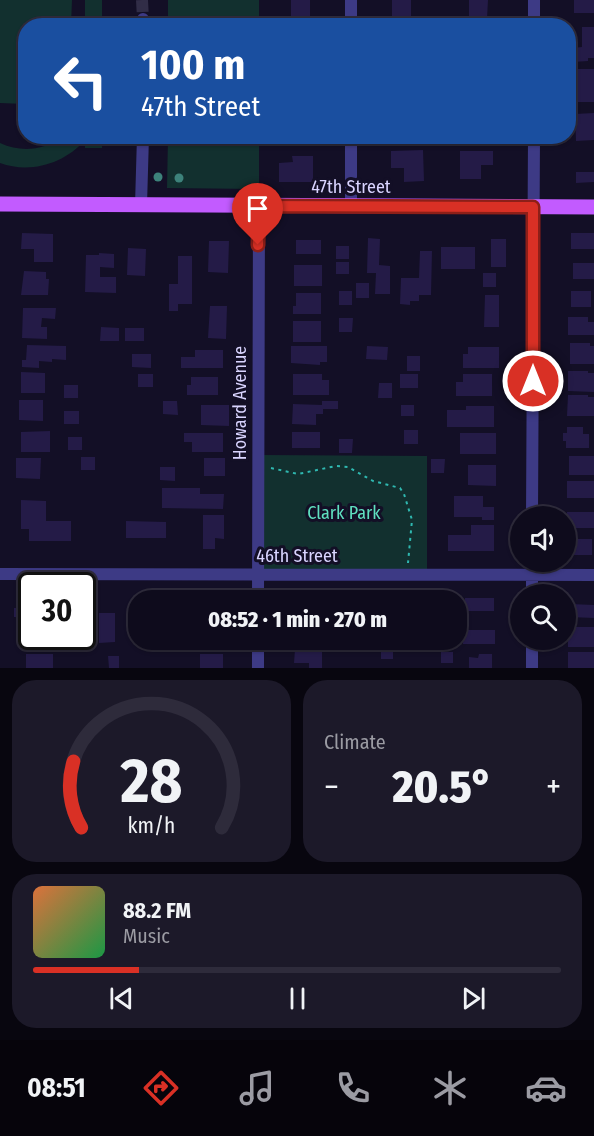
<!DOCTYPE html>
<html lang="en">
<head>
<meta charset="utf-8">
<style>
	body { margin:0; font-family:"Fira Sans Condensed",sans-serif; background:#1c1929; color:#f1f3f6; height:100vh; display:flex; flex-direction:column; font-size:22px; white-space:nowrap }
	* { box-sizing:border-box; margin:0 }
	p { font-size:20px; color:#9b9ba3 }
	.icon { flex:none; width:33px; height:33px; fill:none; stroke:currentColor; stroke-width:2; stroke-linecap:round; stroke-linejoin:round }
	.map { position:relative; height:668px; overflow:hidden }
	.drawer { display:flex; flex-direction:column; gap:12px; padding:12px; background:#08060f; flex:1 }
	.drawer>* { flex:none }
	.banner { position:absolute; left:18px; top:18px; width:558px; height:126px; border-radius:24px; box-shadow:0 2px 4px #0004,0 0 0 2px #2e2b3b; background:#1a4fa0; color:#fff; overflow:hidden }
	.fabs { position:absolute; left:510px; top:506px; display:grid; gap:12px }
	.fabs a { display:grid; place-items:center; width:66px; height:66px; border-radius:50%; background:#0e0b1c; box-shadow:0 2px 4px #0004,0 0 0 2px #2e2b3b; font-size:30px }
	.speed { position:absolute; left:18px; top:572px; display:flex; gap:12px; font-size:30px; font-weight:700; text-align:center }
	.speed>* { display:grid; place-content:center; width:78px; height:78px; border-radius:50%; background:#0e0b1c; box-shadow:0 2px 4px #0004,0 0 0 2px #2e2b3b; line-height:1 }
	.speed .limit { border:3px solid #111; border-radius:9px; background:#fff; color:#111 }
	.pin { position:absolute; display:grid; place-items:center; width:51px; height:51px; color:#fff; margin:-62px -26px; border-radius:50% 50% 50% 0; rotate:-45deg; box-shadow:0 0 6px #0007 }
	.pin .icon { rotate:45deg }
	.me { position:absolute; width:66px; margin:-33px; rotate:0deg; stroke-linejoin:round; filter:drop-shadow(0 0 4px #0008) }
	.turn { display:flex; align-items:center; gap:21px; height:126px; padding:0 24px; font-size:27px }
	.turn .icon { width:78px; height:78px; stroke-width:2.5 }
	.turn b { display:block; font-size:42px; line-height:51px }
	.big { font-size:45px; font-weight:800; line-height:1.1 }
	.drawer .tile { flex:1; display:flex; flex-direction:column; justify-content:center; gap:9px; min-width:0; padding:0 21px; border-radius:24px; background:#1c1929 }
	.drawer .dial { align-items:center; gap:0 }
	.dial svg { height:156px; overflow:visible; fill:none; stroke:#2e2b3b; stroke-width:7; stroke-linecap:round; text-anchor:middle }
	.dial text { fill:#f1f3f6; stroke:none }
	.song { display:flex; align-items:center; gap:18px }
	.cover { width:72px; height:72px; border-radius:9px; background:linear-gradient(135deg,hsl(20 70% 55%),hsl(140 70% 35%)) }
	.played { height:6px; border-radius:3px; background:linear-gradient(90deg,#d93025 20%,#2e2b3b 20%) }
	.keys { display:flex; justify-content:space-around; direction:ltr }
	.heat { display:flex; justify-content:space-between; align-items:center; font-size:33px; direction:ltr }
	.drawer .tiles { flex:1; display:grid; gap:12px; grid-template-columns:1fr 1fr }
	.tile:last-child { grid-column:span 2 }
	.trip { position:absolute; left:128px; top:590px; width:339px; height:60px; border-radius:24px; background:#0e0b1c; box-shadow:0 2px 4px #0004,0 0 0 2px #2e2b3b; font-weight:800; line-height:60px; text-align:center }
	.tabs { display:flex; height:96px; justify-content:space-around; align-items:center; background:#06040b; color:#9b9ba3 }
	.tabs .icon { width:42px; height:42px }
	.tabs .selected { color:#d93025 }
	.tabs b { font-size:27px; color:#f1f3f6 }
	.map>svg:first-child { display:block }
	.green { fill:#12302f }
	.building { fill:#241b47 }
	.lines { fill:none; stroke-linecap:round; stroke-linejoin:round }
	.minor-tunnel { stroke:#312d47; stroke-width:12; stroke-dasharray:12 6; stroke-linecap:butt }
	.path { stroke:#2fb8b0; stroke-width:2; stroke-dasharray:3 4.5; stroke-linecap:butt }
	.minor { stroke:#3d3a85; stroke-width:12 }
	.major { stroke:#c25bff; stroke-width:15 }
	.tree { fill:#3d827b }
	.route-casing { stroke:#8d1f18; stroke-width:15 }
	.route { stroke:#d93025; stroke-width:10 }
	.labels { text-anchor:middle; stroke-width:6; stroke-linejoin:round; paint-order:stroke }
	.street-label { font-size:18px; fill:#d9d4ff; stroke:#130f26 }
	.park-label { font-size:18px; fill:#5fe0c0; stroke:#130f26 }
</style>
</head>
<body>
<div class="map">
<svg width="594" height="668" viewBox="0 0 594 668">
	<rect width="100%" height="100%" fill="#130f26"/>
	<!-- green -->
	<path class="green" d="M0,0H72L71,25L26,26L25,104L0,103Z
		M85,0H102V25H85Z
		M168,0H259V25H168Z
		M63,137H102V148H85V140C64,164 30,174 0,163V143C22,153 43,150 63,137Z
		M168,137H259V189L167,188Z
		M261,455L427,456V572L261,570Z"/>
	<!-- building -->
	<path class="building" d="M291,0H310V16H291Z
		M392,0H411V18L392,17Z
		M469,0H488L487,19H469Z
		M574,0H594V13H574Z
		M582,27H594V58H588V61L573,62V48L582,47Z
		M577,69H594V102H578Z
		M594,113V140L576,141L575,114Z
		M290,136H309V143H290Z
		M394,136H428V143H394Z
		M466,136H493V143H466Z
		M423,150L424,181L404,182V168H391V151Z
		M460,151H493V165H481V179H460Z
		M292,156H313V182H279V163L293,162Z
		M576,172H594V182L576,183Z
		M22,233L53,234V262H34V249H21Z
		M571,233H594V249H571Z
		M368,238L380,239L379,265L390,266V294H375L376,273H367Z
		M491,239H506V267H491Z
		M296,240H321V254H296Z
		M209,241H229L228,273L208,272Z
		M336,246H349V259H336Z
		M441,247H475V269H441Z
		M128,248L146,249L145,276L127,275Z
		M420,251H432L431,295H419V301H410V305L400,304L401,278H419Z
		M99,253L114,254V268L100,267V277H116V293L85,292L86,255H99Z
		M178,256H192V304H178V311H169V284H178Z
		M336,262H349V274H336Z
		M573,263H594V279H573Z
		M294,265H322V286H294Z
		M24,271L46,272V279H49L48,295H21Z
		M483,273H496V287H483Z
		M356,283H369V298H356Z
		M339,291H352V305H339Z
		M571,291H591V307H571Z
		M296,293H321V314H293V306H296Z
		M485,295H499V327H484Z
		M210,306H227L226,339L208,338Z
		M23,308H56L55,319L42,318L41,327H47V339L22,338Z
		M568,317H588V322H594V335H568Z
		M339,318H353L352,332H339Z
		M293,321H321V342H293Z
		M101,327L119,328V341H100Z
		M125,328H144V341H125Z
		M570,343H590V346H594V364H570Z
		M27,345L66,346V360L52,359V362L39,361V368L22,367V360H26Z
		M291,346H327V362H320V365L291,363Z
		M367,346L388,347L387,360L366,359Z
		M468,347H499V368H463V354H468Z
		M195,350H223V368H181V357H195Z
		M132,354H151V368L132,367Z
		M407,356H420V371H407Z
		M568,371H588V373H594V392L568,391Z
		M21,372L45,373V393H21Z
		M138,374H153V387H138Z
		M293,374H322V380H329V395H293Z
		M400,374H418V388H400Z
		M463,374H492V396H456V382H463Z
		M191,377H218V395H187V385H191Z
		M379,383H392V398H378Z
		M64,385H78V398H64Z
		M568,395H588V397H594V416H567Z
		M19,400H43V421L19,420Z
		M163,401H177L178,415L163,414Z
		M322,401H338V409H323V414H316V425L292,424L293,404L322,405Z
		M201,405H229V426L201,425Z
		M401,405H414V416H401Z
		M466,406H494V427H447V410H466Z
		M64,411H79V424H64Z
		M567,427H583V434H589V448H566V441H563V433H567Z
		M404,430H418V444H404Z
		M50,431V452H21V432Z
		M292,432H320V448H292Z
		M184,433H223V452H192V442H184Z
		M460,433H496V454H460Z
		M68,437H82V450H68Z
		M339,439H353L352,453H339Z
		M569,456H594V475H569Z
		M81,457H95V470H81Z
		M16,458H41L40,479L16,478Z
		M204,458H225V476H204Z
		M431,459H445L444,473H431Z
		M468,465H496V486L468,485Z
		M160,467H175V481L160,480Z
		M567,481H594V498H567Z
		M162,488H200V494H224L223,509L162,508Z
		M454,496H483V507H494V520H482V517H454Z
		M21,500L46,501V521H71V541H29V529H21Z
		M567,512H594V528H567Z
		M203,515H224V539L215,538V549H203Z
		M126,521L166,522V538H126Z
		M471,525H494V551H448V535H471Z
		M566,539H592V555H566Z
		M465,598H494V611H465Z
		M18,602L32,603V618L14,617V608H17Z
		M570,604L594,605V618L570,617Z
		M99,613H115V642L99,643Z
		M132,613H138V637H132Z
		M568,627H594V647H568Z
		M463,630H495V644H463Z
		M18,633H32V636L48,637V645H18Z
		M168,639H179V650H168Z
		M202,639H221V643H202Z
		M295,639H323V643L295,645Z
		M369,639H379V651H369Z
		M392,639H406V643H392Z
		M416,639H435V647H416Z
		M381,647L393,648V659H381Z
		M295,649L322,650V668H309V663H294Z
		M441,652H453V663H441Z
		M568,652H594V668H568Z
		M26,654H53V668H26Z
		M200,654H223V668H200Z
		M479,654H492V668H469V657L478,658Z
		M108,656H119V668H109Z"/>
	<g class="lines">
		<!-- minor-tunnel -->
		<path class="minor-tunnel" d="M142,0L143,19"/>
		<!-- path -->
		<path class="path" d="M271,468L298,474L336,466L348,467L373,481L400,488L404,494L412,520L408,563"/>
		<!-- minor -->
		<path class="minor" d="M143,19V26
			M351,26V0
			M534,26V0
			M141,205L143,136
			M351,206V136
			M532,516L534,136
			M0,574L594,575
			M532,594V561
			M258,600L259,206
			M258,668V639
			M532,668V639"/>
		<!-- major -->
		<path class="major" d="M0,204L594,207"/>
	</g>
	<!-- trees -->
	<g class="tree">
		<circle cx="158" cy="177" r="4.5"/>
		<circle cx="179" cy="178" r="4.5"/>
	</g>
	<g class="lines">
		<!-- route casing -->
		<g class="route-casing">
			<path id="route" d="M258,245L259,206L533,207V381"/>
		</g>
		<!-- route -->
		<use href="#route" class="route"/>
	</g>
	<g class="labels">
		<!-- street labels -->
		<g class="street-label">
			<text x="351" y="193">47th Street</text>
			<text transform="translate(240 403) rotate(-90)" y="6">Howard Avenue</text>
			<text x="297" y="562">46th Street</text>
		</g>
		<!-- park labels -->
		<g class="park-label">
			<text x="344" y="519">Clark Park</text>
		</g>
	</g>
</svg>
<div class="fabs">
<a><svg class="icon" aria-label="sound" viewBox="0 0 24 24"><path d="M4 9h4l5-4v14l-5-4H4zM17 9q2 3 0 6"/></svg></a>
<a><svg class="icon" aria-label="search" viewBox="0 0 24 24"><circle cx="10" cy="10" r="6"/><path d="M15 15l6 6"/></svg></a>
</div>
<div class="speed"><div class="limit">30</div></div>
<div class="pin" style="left:258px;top:245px;background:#d93025"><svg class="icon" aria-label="arrive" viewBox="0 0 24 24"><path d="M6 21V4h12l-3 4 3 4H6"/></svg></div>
<svg class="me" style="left:533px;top:381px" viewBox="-20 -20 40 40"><circle r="17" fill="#d93025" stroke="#fff" stroke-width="3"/><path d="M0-11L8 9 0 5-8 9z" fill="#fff"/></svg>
<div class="trip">08:52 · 1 min · 270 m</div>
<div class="banner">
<div class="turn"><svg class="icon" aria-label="left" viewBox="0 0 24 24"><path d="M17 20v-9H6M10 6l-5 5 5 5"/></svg><div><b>100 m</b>47th Street</div></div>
</div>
</div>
<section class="drawer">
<div class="tiles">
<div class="tile dial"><svg viewBox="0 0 100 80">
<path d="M14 69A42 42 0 1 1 86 69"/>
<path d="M14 69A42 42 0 0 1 10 35" stroke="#d93025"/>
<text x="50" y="56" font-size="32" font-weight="700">28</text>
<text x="50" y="72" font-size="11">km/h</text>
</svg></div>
<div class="tile"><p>Climate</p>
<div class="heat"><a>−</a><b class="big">20.5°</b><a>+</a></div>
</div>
<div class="tile">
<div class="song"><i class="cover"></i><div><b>88.2 FM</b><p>Music</p></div></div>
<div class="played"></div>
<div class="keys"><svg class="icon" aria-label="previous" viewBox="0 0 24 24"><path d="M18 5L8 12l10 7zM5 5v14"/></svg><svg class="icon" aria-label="pause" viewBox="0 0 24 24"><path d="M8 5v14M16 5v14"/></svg><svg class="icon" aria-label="next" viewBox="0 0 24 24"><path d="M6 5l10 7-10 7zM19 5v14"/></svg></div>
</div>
</div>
</section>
<nav class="tabs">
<b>08:51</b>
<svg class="icon selected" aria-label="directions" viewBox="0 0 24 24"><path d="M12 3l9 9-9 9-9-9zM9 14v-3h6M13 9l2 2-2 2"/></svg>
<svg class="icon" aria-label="music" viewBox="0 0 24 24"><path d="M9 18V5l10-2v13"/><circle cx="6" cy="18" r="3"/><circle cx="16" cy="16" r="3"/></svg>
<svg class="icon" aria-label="phone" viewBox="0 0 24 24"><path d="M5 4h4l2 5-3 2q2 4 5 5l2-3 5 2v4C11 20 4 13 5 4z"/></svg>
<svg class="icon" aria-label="climate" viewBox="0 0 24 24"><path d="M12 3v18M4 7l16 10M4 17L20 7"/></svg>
<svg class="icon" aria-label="car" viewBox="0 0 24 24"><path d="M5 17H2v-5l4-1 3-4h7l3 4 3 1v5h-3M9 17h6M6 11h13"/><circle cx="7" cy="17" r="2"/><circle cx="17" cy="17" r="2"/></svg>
</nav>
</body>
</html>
